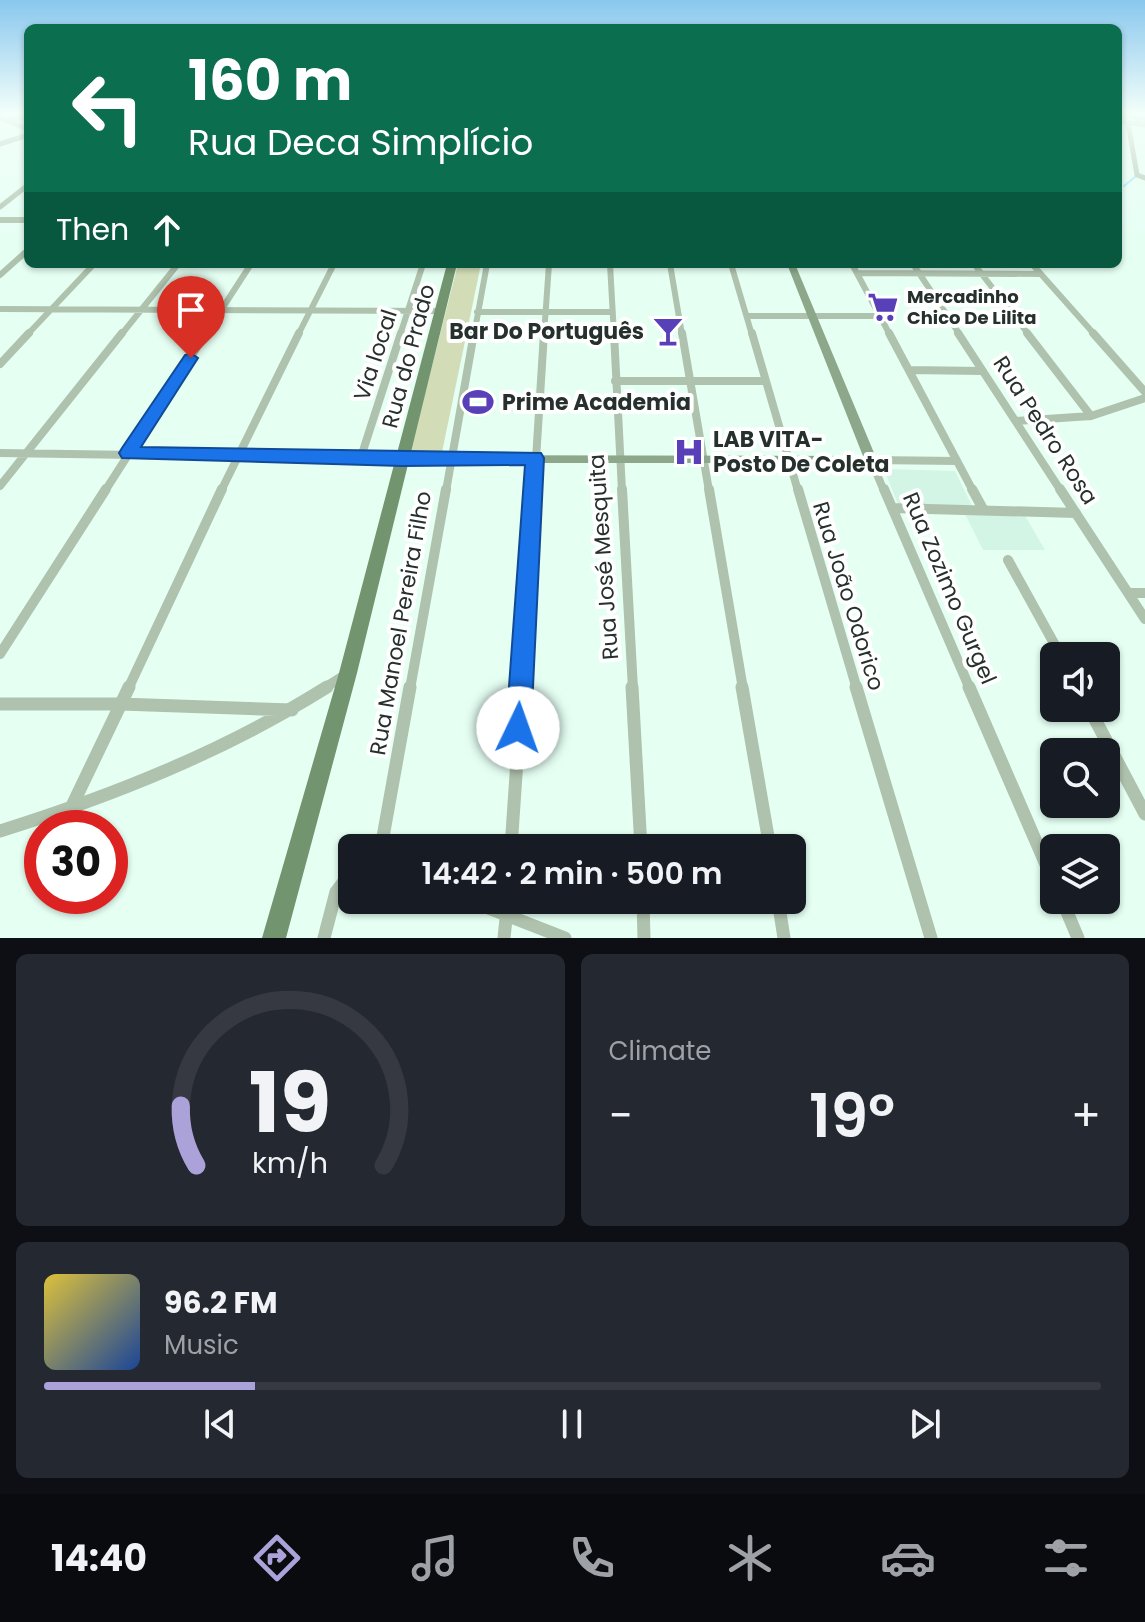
<!DOCTYPE html>
<html lang="en">
<head>
<meta charset="utf-8">
<style>
	body { margin:0; font-family:Poppins,sans-serif; background:#242831; color:#f1f3f6; height:100vh; display:flex; flex-direction:column; font-size:30px; white-space:nowrap }
	* { box-sizing:border-box; margin:0 }
	p { font-size:26px; color:#9ea1a6 }
	.icon { flex:none; width:44px; height:44px; fill:none; stroke:currentColor; stroke-width:2; stroke-linecap:round; stroke-linejoin:round }
	.map { position:relative; height:938px; overflow:hidden }
	.details { display:flex; flex-direction:column; gap:16px; padding:16px; background:#0d0f14; flex:1 }
	.details>* { flex:none }
	.guide { position:absolute; left:24px; top:24px; width:1098px; height:244px; border-radius:12px; box-shadow:0 2px 6px #0004; background:#0b6e4f; color:#fff; overflow:hidden }
	.controls { position:absolute; left:1040px; top:642px; display:grid; gap:16px }
	.controls a { display:grid; place-items:center; width:80px; height:80px; border-radius:12px; background:#171b24; box-shadow:0 2px 6px #0004; font-size:40px }
	.speed { position:absolute; left:24px; top:810px; display:flex; gap:16px; font-size:40px; font-weight:700; text-align:center }
	.speed>* { display:grid; place-content:center; width:104px; height:104px; border-radius:50%; background:#171b24; box-shadow:0 2px 6px #0004; line-height:1 }
	.speed .limit { border:12px solid #d22; background:#fff; color:#111 }
	.pin { position:absolute; display:grid; place-items:center; width:68px; height:68px; color:#fff; margin:-82px -34px; border-radius:50% 50% 50% 0; rotate:-45deg; box-shadow:0 0 8px #0007 }
	.pin .icon { rotate:45deg }
	.me { position:absolute; width:88px; margin:-44px; rotate:3deg; stroke-linejoin:round; filter:drop-shadow(0 0 6px #0008) }
	.turn { display:flex; align-items:center; gap:28px; height:168px; padding:0 32px; font-size:36px }
	.turn .icon { width:104px; height:104px; stroke-width:2.5 }
	.turn b { display:block; font-size:56px; line-height:68px }
	.then { display:flex; align-items:center; height:76px; padding:0 32px; background:#0003; gap:16px; font-size:30px }
	.big { font-size:60px; font-weight:600; line-height:1.1 }
	.details .widget { flex:1; display:flex; flex-direction:column; justify-content:center; gap:12px; min-width:0; padding:0 28px; border-radius:12px; background:#242831 }
	.details .dial { align-items:center; gap:0 }
	.dial svg { height:208px; overflow:visible; fill:none; stroke:#363941; stroke-width:7; stroke-linecap:round; text-anchor:middle }
	.dial text { fill:#f1f3f6; stroke:none }
	.song { display:flex; align-items:center; gap:24px }
	.cover { width:96px; height:96px; border-radius:12px; background:linear-gradient(135deg,hsl(50 70% 55%),hsl(220 70% 35%)) }
	.played { height:8px; border-radius:4px; background:linear-gradient(90deg,#aca2da 20%,#363941 20%) }
	.keys { display:flex; justify-content:space-around; direction:ltr }
	.heat { display:flex; justify-content:space-between; align-items:center; font-size:44px; direction:ltr }
	.details .tiles { flex:1; display:grid; gap:16px; grid-template-columns:1fr 1fr }
	.widget:last-child { grid-column:span 2 }
	.trip { position:absolute; left:338px; top:834px; width:468px; height:80px; border-radius:12px; background:#171b24; box-shadow:0 2px 6px #0004; font-weight:600; line-height:80px; text-align:center }
	.tab-bar { display:flex; height:128px; justify-content:space-around; align-items:center; background:#090b0e; color:#9ea1a6 }
	.tab-bar .icon { width:56px; height:56px }
	.tab-bar .selected { color:#aca2da }
	.tab-bar b { font-size:36px; color:#f1f3f6 }
	.map>svg:first-child { display:block }
	.built { fill:#d2f5e5 }
	.green { fill:#d2dcb6 }
	.lines { fill:none; stroke-linecap:round; stroke-linejoin:round }
	.stream { stroke:#9ae4f6; stroke-width:2 }
	.street-far4 { stroke:#afc2ad; stroke-width:5 }
	.street-far3 { stroke:#afc2ad; stroke-width:6 }
	.street-far2 { stroke:#afc2ad; stroke-width:8 }
	.street-far1 { stroke:#afc2ad; stroke-width:10 }
	.street { stroke:#afc2ad; stroke-width:13 }
	.secondary { fill:#8ca789; fill-rule:evenodd }
	.primary { fill:#72946f; fill-rule:evenodd }
	.route { fill:#1a73e8; stroke:#114b97; stroke-width:2 }
	.labels { text-anchor:middle; stroke-width:8; stroke-linejoin:round; paint-order:stroke }
	.far-poi-label { font-size:18px; font-weight:bold; fill:#26302c; stroke:#fff; text-anchor:start }
	.poi-label { font-size:22px; font-weight:bold; fill:#26302c; stroke:#fff; text-anchor:start }
	.street-label { font-size:22px; fill:#26302c; stroke:#fff }
</style>
</head>
<body>
<div class="map">
<svg width="1145" height="938" viewBox="0 0 1145 938">
	<rect width="100%" height="100%" fill="#e5fff3"/>
	<!-- built -->
	<path class="built" d="M884,469L955,471L972,506L898,504Z
		M965,514H1024L1045,550H983Z"/>
	<!-- green -->
	<path class="green" d="M458,264H481L442,452H410Z"/>
	<g class="lines">
		<!-- stream -->
		<path class="stream" d="M1124,186L1135,177"/>
		<!-- street-far4 -->
		<path class="street-far4" d="M1123,114L1143,120
			M0,118L28,129
			M8,121L28,115
			M1118,121L1145,125
			M1128,123L1137,175L1145,178
			M0,144L28,135
			M0,207L28,185"/>
		<!-- street-far3 -->
		<path class="street-far3" d="M0,220H28
			M610,264L614,335
			M670,264L682,335
			M731,264L752,335
			M852,264L890,335
			M913,264L960,335
			M974,264L1029,335
			M1032,264L1095,335
			M857,273L1041,274
			M0,275L28,250
			M0,309L441,311
			M477,312H612
			M747,316H881
			M27,335L94,264
			M121,335L178,264
			M205,335L251,264
			M298,335L334,264
			M400,335L423,264
			M474,335L487,264
			M544,335L549,264"/>
		<!-- street-far2 -->
		<path class="street-far2" d="M614,333L622,491
			M682,333L709,491
			M752,333L798,491
			M889,333L973,491
			M958,333L1061,491
			M1027,333L1091,416
			M1093,333L1145,392
			M0,364L29,333
			M909,370L982,371
			M615,381H765
			M1016,421L1091,416L1145,398
			M0,453L402,459
			M361,457L401,333
			M0,486L122,333
			M105,491L206,333
			M221,491L299,333
			M446,491L474,333
			M534,491L544,333
			M884,491L871,460L957,461"/>
		<!-- street-far1 -->
		<path class="street-far1" d="M622,489L633,689
			M709,489L743,689
			M798,489L857,689
			M884,489L970,689
			M972,489L983,509
			M1060,489L1145,619
			M892,508L1076,513
			M1008,560L1061,656
			M1129,593H1145
			M0,654L106,489
			M128,689L222,489
			M323,689L345,675
			M410,689L446,489
			M521,689L534,489"/>
		<!-- street -->
		<path class="street" d="M632,687L641,848
			M742,687L770,848
			M856,687L931,938
			M969,687L1054,883
			M0,704H121L292,710
			M1089,708L1145,814
			M70,810L129,687
			M0,831C115,795 225,751 327,687
			M381,848L410,687
			M511,848L522,687
			M468,900L565,938
			M643,900L644,938
			M778,900L784,938
			M1062,900L1078,938
			M324,938L336,892L352,871
			M504,938L508,900"/>
		<!-- secondary -->
		<path class="secondary" d="M787,264H795L877,460L875,463H402L396,459L402,455L863,456Z"/>
		<!-- primary -->
		<path class="primary" d="M447,264H457L357,673L286,938H262L339,673Z"/>
	</g>
	<!-- sky -->
	<linearGradient id="sky" x2="0" y2="1"><stop stop-color="#89c7ee"/><stop offset="0.46" stop-color="#f3fffa"/><stop offset="1" stop-color="#f3fffa" stop-opacity="0"/></linearGradient>
	<rect width="1145" height="246" fill="url(#sky)"/>
	<!-- route -->
	<path class="route" d="M191,353L198,358L141,447L541,453L544,458L531,728L527,737L518,740L510,737L506,728L525,465L402,466L122,458L119,453L122,448L185,355Z"/>
	<!-- icons -->
	<defs>
		<g id="supermarket-bare" transform="scale(2.4)"><path d="M-6-5.5h2.5l.6 2H6L4.5 2H-2.5L-4.4-4H-6ZM-1.5 3.2a1.3 1.3 0 1 0 .1 0ZM3 3.2a1.3 1.3 0 1 0 .1 0Z" fill="#5740b8" stroke="#fff" stroke-width="2.5" paint-order="stroke"/></g>
		<g id="bar-bare" transform="scale(2.4)"><path d="M-6-5H6L.8 .8V4.5H3.5V6h-7V4.5H-.8V.8Z" fill="#5740b8" stroke="#fff" stroke-width="2.5" paint-order="stroke"/></g>
		<g id="stadium-bare" transform="scale(2.4)"><path d="M0-5a6.5 5 0 1 0 0 10a6.5 5 0 1 0 0-10ZM-3.5-1.8h7v3.6h-7Z" fill="#5740b8" stroke="#fff" stroke-width="2.5" paint-order="stroke"/></g>
		<g id="hospital-bare" transform="scale(2.4)"><path d="M-5-5h3v3.5h4V-5h3V5h-3V1.5h-4V5h-3Z" fill="#5740b8" stroke="#fff" stroke-width="2.5" paint-order="stroke"/></g>
	</defs>
	<g fill-rule="evenodd">
		<use href="#supermarket-bare" x="883" y="307"/>
		<use href="#bar-bare" x="668" y="331"/>
		<use href="#stadium-bare" x="478" y="402"/>
		<use href="#hospital-bare" x="689" y="452"/>
	</g>
	<g class="labels">
		<!-- far-poi labels -->
		<g class="far-poi-label">
			<text x="907" y="303">Mercadinho<tspan x="907" dy="21">Chico De Lilita</tspan></text>
		</g>
		<!-- poi labels -->
		<g class="poi-label">
			<text x="644" y="339" text-anchor="end">Bar Do Português</text>
			<text x="502" y="410">Prime Academia</text>
			<text x="713" y="447">LAB VITA-<tspan x="713" dy="25">Posto De Coleta</tspan></text>
		</g>
		<!-- street labels -->
		<g class="street-label">
			<text transform="translate(375 355) rotate(-72)" y="8">Via local</text>
			<text transform="translate(408 356) rotate(-75)" y="8">Rua do Prado</text>
			<text transform="translate(1046 430) rotate(57)" y="8">Rua Pedro Rosa</text>
			<text transform="translate(603 557) rotate(-94)" y="8">Rua José Mesquita</text>
			<text transform="translate(950 588) rotate(67)" y="8">Rua Zozimo Gurgel</text>
			<text transform="translate(849 596) rotate(73)" y="8">Rua João Odorico</text>
			<text transform="translate(400 623) rotate(-80)" y="8">Rua Manoel Pereira Filho</text>
		</g>
	</g>
</svg>
<div class="controls">
<a><svg class="icon" aria-label="sound" viewBox="0 0 24 24"><path d="M4 9h4l5-4v14l-5-4H4zM17 9q2 3 0 6"/></svg></a>
<a><svg class="icon" aria-label="search" viewBox="0 0 24 24"><circle cx="10" cy="10" r="6"/><path d="M15 15l6 6"/></svg></a>
<a><svg class="icon" aria-label="layers" viewBox="0 0 24 24"><path d="M12 4l9 5-9 5-9-5zM3 14l9 5 9-5"/></svg></a>
</div>
<div class="speed"><div class="limit">30</div></div>
<div class="pin" style="left:191px;top:358px;background:#d93025"><svg class="icon" aria-label="arrive" viewBox="0 0 24 24"><path d="M6 21V4h12l-3 4 3 4H6"/></svg></div>
<svg class="me" style="left:518px;top:728px" viewBox="-20 -20 40 40"><circle r="19" fill="#fff"/><path d="M0-13L10 11 0 6-10 11z" fill="#1a73e8"/></svg>
<div class="trip">14:42 · 2 min · 500 m</div>
<div class="guide">
<div class="turn"><svg class="icon" aria-label="left" viewBox="0 0 24 24"><path d="M17 20v-9H6M10 6l-5 5 5 5"/></svg><div><b>160 m</b>Rua Deca Simplício</div></div>
<div class="then">Then<svg class="icon" aria-label="ahead" viewBox="0 0 24 24"><path d="M12 20V5M6 11l6-6 6 6"/></svg></div>
</div>
</div>
<section class="details">
<div class="tiles">
<div class="widget dial"><svg viewBox="0 0 100 80">
<path d="M14 69A42 42 0 1 1 86 69"/>
<path d="M14 69A42 42 0 0 1 8 46" stroke="#aca2da"/>
<text x="50" y="56" font-size="32" font-weight="700">19</text>
<text x="50" y="72" font-size="11">km/h</text>
</svg></div>
<div class="widget"><p>Climate</p>
<div class="heat"><a>−</a><b class="big">19°</b><a>+</a></div>
</div>
<div class="widget">
<div class="song"><i class="cover"></i><div><b>96.2 FM</b><p>Music</p></div></div>
<div class="played"></div>
<div class="keys"><svg class="icon" aria-label="previous" viewBox="0 0 24 24"><path d="M18 5L8 12l10 7zM5 5v14"/></svg><svg class="icon" aria-label="pause" viewBox="0 0 24 24"><path d="M8 5v14M16 5v14"/></svg><svg class="icon" aria-label="next" viewBox="0 0 24 24"><path d="M6 5l10 7-10 7zM19 5v14"/></svg></div>
</div>
</div>
</section>
<nav class="tab-bar">
<b>14:40</b>
<svg class="icon selected" aria-label="directions" viewBox="0 0 24 24"><path d="M12 3l9 9-9 9-9-9zM9 14v-3h6M13 9l2 2-2 2"/></svg>
<svg class="icon" aria-label="music" viewBox="0 0 24 24"><path d="M9 18V5l10-2v13"/><circle cx="6" cy="18" r="3"/><circle cx="16" cy="16" r="3"/></svg>
<svg class="icon" aria-label="phone" viewBox="0 0 24 24"><path d="M5 4h4l2 5-3 2q2 4 5 5l2-3 5 2v4C11 20 4 13 5 4z"/></svg>
<svg class="icon" aria-label="climate" viewBox="0 0 24 24"><path d="M12 3v18M4 7l16 10M4 17L20 7"/></svg>
<svg class="icon" aria-label="car" viewBox="0 0 24 24"><path d="M5 17H2v-5l4-1 3-4h7l3 4 3 1v5h-3M9 17h6M6 11h13"/><circle cx="7" cy="17" r="2"/><circle cx="17" cy="17" r="2"/></svg>
<svg class="icon" aria-label="filters" viewBox="0 0 24 24"><path d="M4 7h16M4 17h16"/><circle cx="9" cy="7" r="2"/><circle cx="15" cy="17" r="2"/></svg>
</nav>
</body>
</html>
